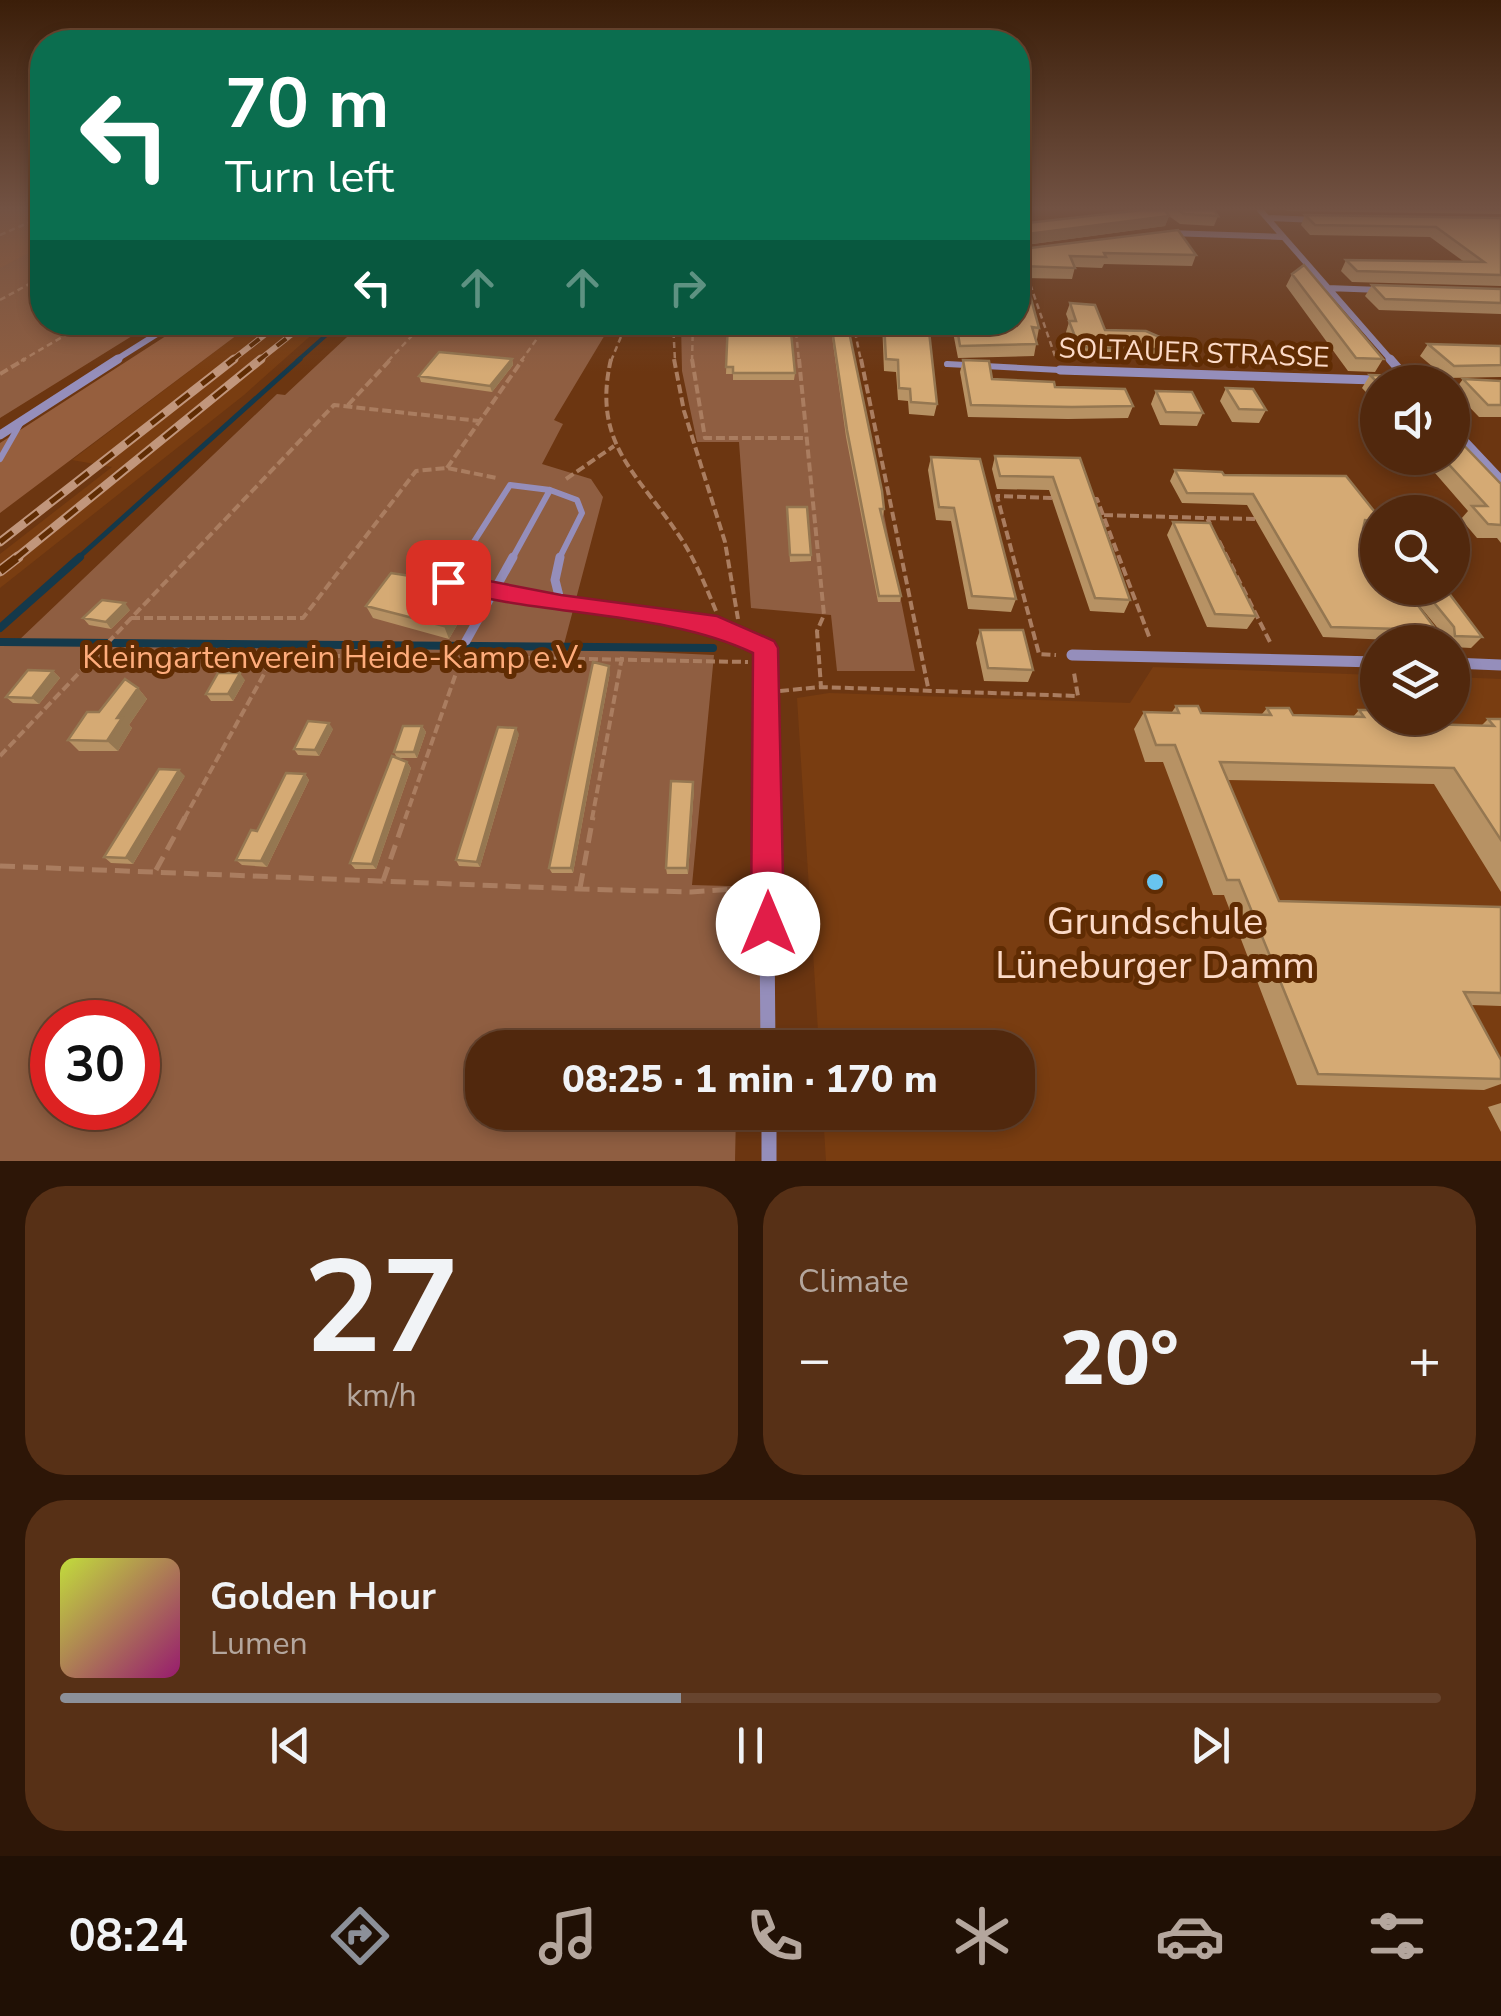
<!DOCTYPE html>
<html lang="en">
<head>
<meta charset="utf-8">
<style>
	body { margin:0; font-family:"Nunito Sans",sans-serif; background:#573016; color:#f1f3f6; height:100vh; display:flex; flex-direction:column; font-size:38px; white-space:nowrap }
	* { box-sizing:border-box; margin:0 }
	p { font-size:32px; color:#b4a69d }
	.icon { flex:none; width:55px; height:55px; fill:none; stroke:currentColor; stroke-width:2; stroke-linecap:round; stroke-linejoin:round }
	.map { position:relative; height:1161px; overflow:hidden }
	.details { display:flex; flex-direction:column; gap:25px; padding:25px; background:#2d1607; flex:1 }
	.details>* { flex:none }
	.guide { position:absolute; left:30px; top:30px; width:1000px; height:305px; border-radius:40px; box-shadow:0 5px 15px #0003,0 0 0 2px #67442e; background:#0b6e4f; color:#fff; overflow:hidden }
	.controls { position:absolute; left:1360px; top:365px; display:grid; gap:20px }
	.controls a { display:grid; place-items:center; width:110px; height:110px; border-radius:50%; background:#51280d; box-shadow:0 5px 15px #0003,0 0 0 2px #67442e; font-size:50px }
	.speed { position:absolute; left:30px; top:1000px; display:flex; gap:20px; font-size:50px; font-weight:700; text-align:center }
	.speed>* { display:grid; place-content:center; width:130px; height:130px; border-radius:50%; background:#51280d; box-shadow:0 5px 15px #0003,0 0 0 2px #67442e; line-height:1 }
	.speed .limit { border:15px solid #d22; background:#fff; color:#111 }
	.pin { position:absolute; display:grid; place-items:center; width:85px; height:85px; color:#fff; margin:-42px; border-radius:20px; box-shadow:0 5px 15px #0006 }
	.me { position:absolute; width:110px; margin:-55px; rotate:0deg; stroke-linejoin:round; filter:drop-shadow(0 0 8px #0008) }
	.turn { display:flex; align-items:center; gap:35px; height:210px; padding:0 30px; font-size:45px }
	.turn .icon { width:130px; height:130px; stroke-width:2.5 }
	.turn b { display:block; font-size:70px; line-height:85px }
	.lanes { display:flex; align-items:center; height:95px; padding:0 30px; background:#0003; justify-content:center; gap:50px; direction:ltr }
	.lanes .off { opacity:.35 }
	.big { font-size:75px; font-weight:800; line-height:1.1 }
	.details .widget { flex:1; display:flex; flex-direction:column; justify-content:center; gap:15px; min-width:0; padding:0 35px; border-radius:40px; background:#573016 }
	.details .dial { align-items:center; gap:0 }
	.dial b { font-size:130px; line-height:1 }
	.song { display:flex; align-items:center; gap:30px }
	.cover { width:120px; height:120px; border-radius:15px; background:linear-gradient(135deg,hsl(70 70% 55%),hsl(320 70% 35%)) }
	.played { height:10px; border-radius:5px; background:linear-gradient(90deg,#8c9099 45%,#67442e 45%) }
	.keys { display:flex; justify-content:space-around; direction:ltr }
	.heat { display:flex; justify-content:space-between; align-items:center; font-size:55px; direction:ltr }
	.details .tiles { flex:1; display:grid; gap:25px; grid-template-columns:1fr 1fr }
	.widget:last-child { grid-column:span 2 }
	.trip { position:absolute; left:465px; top:1030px; width:570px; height:100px; border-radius:40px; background:#51280d; box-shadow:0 5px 15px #0003,0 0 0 2px #67442e; font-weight:800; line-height:100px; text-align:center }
	.tabs { display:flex; height:160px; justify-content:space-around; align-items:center; background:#201005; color:#b4a69d }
	.tabs .icon { width:70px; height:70px }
	.tabs .active { color:#8c9099 }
	.tabs b { font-size:45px; color:#f1f3f6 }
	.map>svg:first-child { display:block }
	.built { fill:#793d11 }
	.green { fill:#8f5e41; fill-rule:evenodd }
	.forest { fill:#965f3e }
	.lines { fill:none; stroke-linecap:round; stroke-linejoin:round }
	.stream-far2 { stroke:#14394b; stroke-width:4 }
	.stream-far1 { stroke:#14394b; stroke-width:5 }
	.stream { stroke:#14394b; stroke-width:8 }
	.path-far2 { stroke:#aa7d60; stroke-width:2.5; stroke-dasharray:6 4; stroke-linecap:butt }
	.path-far1 { stroke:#aa7d60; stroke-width:4; stroke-dasharray:9 4; stroke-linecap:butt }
	.path { stroke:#aa7d60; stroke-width:5; stroke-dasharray:15 8; stroke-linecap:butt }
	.service-far1 { stroke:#958ebb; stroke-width:6 }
	.service { stroke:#958ebb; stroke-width:9 }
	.minor-far3 { stroke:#958ebb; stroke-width:6 }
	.minor-far2 { stroke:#958ebb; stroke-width:9 }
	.minor-far1 { stroke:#958ebb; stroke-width:11 }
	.minor { stroke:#958ebb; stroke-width:15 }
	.rail-far2-casing { stroke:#c1967c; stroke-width:6 }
	.rail-far1-casing { stroke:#c1967c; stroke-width:9 }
	.rail-casing { stroke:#c1967c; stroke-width:11 }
	.rail-far2 { stroke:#602c03; stroke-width:4; stroke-dasharray:12; stroke-linecap:butt }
	.rail-far1 { stroke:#602c03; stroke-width:5; stroke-dasharray:16; stroke-linecap:butt }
	.rail { stroke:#602c03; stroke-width:8; stroke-dasharray:21; stroke-linecap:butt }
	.wall { fill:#b79264 }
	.shaded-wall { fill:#957751 }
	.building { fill:#d5aa74; stroke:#957751; stroke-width:2.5 }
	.route { fill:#e11d48; stroke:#92132f; stroke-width:2.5 }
	.poi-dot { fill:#68c4f0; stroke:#602c03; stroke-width:4 }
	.labels { text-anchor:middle; stroke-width:10; stroke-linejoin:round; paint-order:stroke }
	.far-street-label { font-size:28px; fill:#fcdac7; stroke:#602c03 }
	.park-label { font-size:32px; fill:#feac7b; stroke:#602c03 }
	.near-poi-label { font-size:38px; fill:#fcdac7; stroke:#602c03 }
</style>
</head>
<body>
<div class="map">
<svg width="1501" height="1161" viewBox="0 0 1501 1161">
	<rect width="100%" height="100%" fill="#6c3611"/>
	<!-- built -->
	<path class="built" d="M253,323H325L244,395L0,588V554L112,467L72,460Z
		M1153,667L1377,675L1378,718H1452L1453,677L1501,679V1161H826L823,1113L1018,1112V1048L819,1047L797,698L829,693L1130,703Z"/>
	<!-- green -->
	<path class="green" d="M0,210H42V322L153,323L0,418Z
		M362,323H612L554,420L563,424L542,464L591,479L603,497L563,648L714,655L692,885L767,887L768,1034L737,1028L736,1048H482V1112L736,1113L735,1161H0V642H17L277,394L285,395ZM52,1022H138V1108H52Z
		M681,323H846L915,671H837L831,615L751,608L739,442H697L682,371Z"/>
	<!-- forest -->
	<path class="forest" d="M0,210H42V246L0,268Z
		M186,323H253L0,513V443Z"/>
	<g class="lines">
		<!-- stream-far2 -->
		<path class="stream-far2" d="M297,361L341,322"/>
		<!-- stream-far1 -->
		<path class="stream-far1" d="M77,559L300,359"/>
		<!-- stream -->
		<path class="stream" d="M0,628L80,557
			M0,642L713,648"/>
		<!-- path-far2 -->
		<path class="path-far2" d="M0,235L42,217
			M1027,275L1055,356
			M0,300L42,277
			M673,322L675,361
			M795,322L799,361
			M853,322L861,361
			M21,361L88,322
			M388,361L425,322
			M521,361L549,322
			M611,361L627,322
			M692,361L693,322"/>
		<!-- path-far1 -->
		<path class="path-far1" d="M611,359C591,445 639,474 682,540C696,562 706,587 716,611
			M674,359L684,411L725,542L738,619
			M692,359L705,438H807
			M799,359L824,615L817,631L821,687
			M861,359L929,692
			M0,374L25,359
			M348,405L391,359
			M447,468L523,359
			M566,479L614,446
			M1052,498L997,496L1039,654L1056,655
			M1092,499H1097L1150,639
			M1104,515L1207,518L1210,524
			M1207,518L1257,519
			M1219,541L1271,644
			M131,618H303L416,471L447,468L497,478
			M97,654L463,657
			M472,657L748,662
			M780,691L821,687L1078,696L1074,673
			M0,756L334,405L479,421
			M184,819L274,656
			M405,819L461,659
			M592,819L622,657"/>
		<!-- path -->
		<path class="path" d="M0,866L580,889L691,892L748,888
			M156,870L185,817
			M383,881L405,817
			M580,888L593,817"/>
		<!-- service-far1 -->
		<path class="service-far1" d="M947,364L1060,370
			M0,459L20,424
			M463,559L510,485L550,490L577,500L582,513L559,559
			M512,559L550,490"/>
		<!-- service -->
		<path class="service" d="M464,557L449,581L561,604
			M560,557L555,580L561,604
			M561,604L717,626L765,648
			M466,641L513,557"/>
		<!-- minor-far3 -->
		<path class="minor-far3" d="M1260,210L1392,361
			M1268,218L1317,220
			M1169,233L1283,237
			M1327,288L1381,290
			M114,361L176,322"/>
		<!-- minor-far2 -->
		<path class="minor-far2" d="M1390,359L1410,382
			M1060,370L1439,382
			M1452,428L1501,480
			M0,435L118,359"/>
		<!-- minor-far1 -->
		<path class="minor-far1" d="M765,648L766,819
			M1072,655L1378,662
			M1452,663L1501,665"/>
		<!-- minor -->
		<path class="minor" d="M766,817L768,1048
			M769,1112V1161"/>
		<!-- rail-far2 casing -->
		<g class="rail-far2-casing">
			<path id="rail-far2" d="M231,361L281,322
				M258,361L307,322"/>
		</g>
		<!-- rail-far1 casing -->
		<g class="rail-far1-casing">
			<path id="rail-far1" d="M0,542L234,359
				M15,559L261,359"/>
		</g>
		<!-- rail casing -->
		<g class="rail-casing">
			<path id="rail" d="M0,571L18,557"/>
		</g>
		<!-- rail-far2 -->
		<use href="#rail-far2" class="rail-far2"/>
		<!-- rail-far1 -->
		<use href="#rail-far1" class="rail-far1"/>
		<!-- rail -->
		<use href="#rail" class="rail"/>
	</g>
	<!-- wall -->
	<path class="wall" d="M1142,210H1214L1218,216L1214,226L1180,224L1169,216L1165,226L1018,246Z
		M1286,210H1501V214L1288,211Z
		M1305,215L1501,218V286L1352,282L1341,271L1346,260L1463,261L1430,237L1310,235L1301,225Z
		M1022,249L1196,255L1192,266L1104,264L1102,268L1075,267L1072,279L1025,278L1039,328L1034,356L958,358L951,322H1018Z
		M1292,274L1383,359L1375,372L1348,371L1286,286Z
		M1372,285L1501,289V314L1379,310L1365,296Z
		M1070,303L1105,330L1189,350L1184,361L1076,358L1066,332L1069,322L1066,314Z
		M728,322L795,373L794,380H733V374H726Z
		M830,322H847L884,509L883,516H882L901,596L900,602H878L846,437Z
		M882,322H928L937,404L934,416L909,414L908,401L898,400L896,372L884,371Z
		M1428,344L1501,346V377L1446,378L1420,356Z
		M512,359L513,365L492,392L421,382L419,376Z
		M963,360L992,379L1055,387L1133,406L1128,418L1068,419L968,417L960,372Z
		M1370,375L1378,382V405L1362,388Z
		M1463,379L1501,381V417H1479L1454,391Z
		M1226,388L1266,410L1259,423L1232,422L1220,401Z
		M1156,391L1203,413L1197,426L1160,425L1151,404Z
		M995,456L1080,458L1130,600L1124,613L1090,611L1049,490L997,489L992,469Z
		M931,457L1016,599L1011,612L968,609L951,521L936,520L928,470Z
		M1422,458H1452L1501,484V543L1497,538H1477L1461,519L1468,511Z
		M1175,470L1224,475L1378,516V546L1365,531L1378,588L1440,635L1433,642H1392L1391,640L1323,637L1247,505L1182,503L1170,481Z
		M787,514L811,555V561L790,562Z
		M1173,522L1256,616L1247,629L1207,627L1167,535Z
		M1405,588H1445L1482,637L1471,648L1452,647V642H1445V637Z
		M473,597L449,639L373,618L366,606Z
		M130,610L111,629L89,625L83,618Z
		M980,630L1033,670L1028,682L984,681L976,643Z
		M53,671L60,678L39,704L13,703L6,697Z
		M610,672L573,873H552L549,868Z
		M245,680L233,701H211L206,694Z
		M138,688L147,699L129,725L132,728L118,751H79L68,740L99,712Z
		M1176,706L1201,713L1262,714L1267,708L1293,715L1353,717L1359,710L1378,718L1425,724L1481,726L1488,719H1501V892L1434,784L1227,780L1279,901L1501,907V1006L1471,1005L1501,1060V1084L1484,1090L1297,1085L1224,895H1213L1163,762H1145L1134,729L1144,712H1172Z
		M422,726L426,732L417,758H398L407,762L411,768L376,869H355L350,863L397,758L394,752Z
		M333,729L319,756L298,755L294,749Z
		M519,734L480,867L459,866L456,860Z
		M305,774L309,780L267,867L242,865L236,860Z
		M185,776L133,864L111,863L104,857Z
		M694,788L688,874H667L666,868Z
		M1501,1103V1132L1488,1107Z"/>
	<!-- shaded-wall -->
	<path class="shaded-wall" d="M1169,216L1165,226L1018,246V239L1020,235Z
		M512,359L513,365L492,392L490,386Z
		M469,585L473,597L449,639L444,626Z
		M125,603L130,610L111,629L106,622Z
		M609,666L610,672L573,873L571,868Z
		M53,671L60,678L39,704L32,698Z
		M240,673L245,680L233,701L228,694Z
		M138,688L147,699L129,725L132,728L118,751L107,741L117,718Z
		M329,723L333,729L319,756L315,750Z
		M422,726L426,732L417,758L414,752Z
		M516,728L519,734L480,867L477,862Z
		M407,762L411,768L376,869L372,864Z
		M179,770L185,776L133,864L126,858Z
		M305,774L309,780L267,867L261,861Z
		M693,782L694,788L688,874L687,868Z"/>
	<!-- building -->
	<path class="building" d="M1142,210H1165L1169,216L1020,235L1018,239V224Z
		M1178,210H1214L1218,216L1184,214Z
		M1305,215L1501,218V275L1357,271L1346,260L1484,262L1436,227L1315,225Z
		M1178,230L1196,255L1104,253L1106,257L1070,256L1075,268L1022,266L1039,328L1032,327L1037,344L960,346L956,322H1018V246L1022,249Z
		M1304,265L1383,359L1356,358L1292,274Z
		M1372,285L1501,289V303L1385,299Z
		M1070,303L1095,305L1105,330L1146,331L1189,350L1079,347L1069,321H1076Z
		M728,322H790L795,373H733V367H726Z
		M831,322H847L882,491L884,509H880L901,596H879L847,430Z
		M884,322H928L937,404L911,402L910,389L899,388L898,360L886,359Z
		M1428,344L1501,346V365L1454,366Z
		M439,352L512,359L490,386L419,376Z
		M963,360L989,361L992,379L1054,382L1055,387L1125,389L1133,406L1072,407L971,405Z
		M1370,375L1397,376L1405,382L1378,383Z
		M1463,379L1501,381V405H1488Z
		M1226,388L1253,389L1266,410L1239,409Z
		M1156,391L1192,392L1203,413L1166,412Z
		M1452,433L1501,484V525L1488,524L1472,506H1487L1443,458H1452Z
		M995,456L1080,458L1130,600L1095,598L1053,477L1000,476Z
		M931,457L980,459L1016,599L972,596L954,508L939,507Z
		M1175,470L1222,472L1224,475L1346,476L1378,516V526L1374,521L1365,520L1363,529L1378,548V588H1405L1440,635L1403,634L1400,629L1331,627L1253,494L1187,493Z
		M787,507H807L811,555H790Z
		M1173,522L1210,523L1256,616L1215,614Z
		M391,573L469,585L444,626L366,606Z
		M1422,588H1445L1482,637L1455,636L1454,627Z
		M102,600L125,603L106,622L83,618Z
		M980,630H1023L1033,670L988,668Z
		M593,662L609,666L571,868H549Z
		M28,670L53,671L32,698L6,697Z
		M218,673H240L228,694H206Z
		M125,679L138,688L117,718H122L107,741L68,740L87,712H99Z
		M1176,706H1198L1201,713L1271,715L1267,708H1289L1293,715L1364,717L1359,710H1378V718H1421L1425,724L1494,726L1488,719H1501V840L1454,768L1220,762L1279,901L1501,907V993L1464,992L1501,1060V1079L1318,1074L1239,880H1227L1175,745H1156L1144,712L1179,713Z
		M308,721L329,723L315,750L294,749Z
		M403,726H422L414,752H394Z
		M498,727L516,728L477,862L456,860Z
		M392,756L407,762L372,864L350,863Z
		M159,769L179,770L126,858L104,857Z
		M286,773L305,774L261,861L236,860L251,830L257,831Z
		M671,781L693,782L687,868H666Z"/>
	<!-- sky -->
	<linearGradient id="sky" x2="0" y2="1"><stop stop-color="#3b1e09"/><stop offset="0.56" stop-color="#725243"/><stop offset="1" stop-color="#725243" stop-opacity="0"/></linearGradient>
	<rect width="1501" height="373" fill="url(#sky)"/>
	<!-- route -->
	<path class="route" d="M448,573L561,595L717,616L774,641L778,648L784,924L779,935L768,940L756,935L751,924L753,653C663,610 540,617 440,587L437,582L440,576Z"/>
	<!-- markers -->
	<circle class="poi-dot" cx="1155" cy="882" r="10"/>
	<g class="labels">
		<!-- far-street labels -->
		<g class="far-street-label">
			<text transform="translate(1194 352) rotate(2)" y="10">SOLTAUER STRASSE</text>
		</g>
		<!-- park labels -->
		<g class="park-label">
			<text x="333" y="668">Kleingartenverein Heide-Kamp e.V.</text>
		</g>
		<!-- near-poi labels -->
		<g class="near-poi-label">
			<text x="1155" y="934">Grundschule<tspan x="1155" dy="44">Lüneburger Damm</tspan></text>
		</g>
	</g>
</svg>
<div class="controls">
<a><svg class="icon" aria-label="sound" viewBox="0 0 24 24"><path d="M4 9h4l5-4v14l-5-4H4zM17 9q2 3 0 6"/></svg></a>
<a><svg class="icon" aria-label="search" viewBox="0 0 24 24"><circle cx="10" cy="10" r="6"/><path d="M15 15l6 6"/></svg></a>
<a><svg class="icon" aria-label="layers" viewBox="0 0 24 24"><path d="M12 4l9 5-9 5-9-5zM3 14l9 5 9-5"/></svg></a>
</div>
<div class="speed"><div class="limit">30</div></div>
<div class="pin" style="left:448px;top:582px;background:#d93025"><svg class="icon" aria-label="arrive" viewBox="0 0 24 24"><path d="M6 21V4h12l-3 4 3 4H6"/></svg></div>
<svg class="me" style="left:768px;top:924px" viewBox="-20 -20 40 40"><circle r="19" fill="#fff"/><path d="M0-13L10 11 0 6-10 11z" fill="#e11d48"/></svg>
<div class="trip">08:25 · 1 min · 170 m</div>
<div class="guide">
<div class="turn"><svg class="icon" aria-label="left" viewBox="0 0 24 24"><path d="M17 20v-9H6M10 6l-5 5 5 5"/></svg><div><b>70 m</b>Turn left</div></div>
<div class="lanes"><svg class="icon" aria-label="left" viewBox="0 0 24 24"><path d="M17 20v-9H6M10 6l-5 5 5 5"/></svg><svg class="icon off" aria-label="ahead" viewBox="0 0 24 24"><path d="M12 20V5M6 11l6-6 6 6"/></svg><svg class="icon off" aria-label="ahead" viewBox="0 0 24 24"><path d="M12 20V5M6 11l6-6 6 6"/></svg><svg class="icon off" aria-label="right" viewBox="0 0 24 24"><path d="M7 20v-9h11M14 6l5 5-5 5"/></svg></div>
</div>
</div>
<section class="details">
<div class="tiles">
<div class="widget dial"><b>27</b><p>km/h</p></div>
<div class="widget"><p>Climate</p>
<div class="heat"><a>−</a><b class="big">20°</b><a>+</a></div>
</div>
<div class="widget">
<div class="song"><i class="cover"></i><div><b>Golden Hour</b><p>Lumen</p></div></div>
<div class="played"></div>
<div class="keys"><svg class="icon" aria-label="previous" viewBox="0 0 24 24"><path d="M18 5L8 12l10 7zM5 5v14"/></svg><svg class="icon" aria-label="pause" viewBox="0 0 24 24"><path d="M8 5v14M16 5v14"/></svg><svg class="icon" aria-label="next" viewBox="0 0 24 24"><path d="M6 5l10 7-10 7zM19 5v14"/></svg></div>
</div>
</div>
</section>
<nav class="tabs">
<b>08:24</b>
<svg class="icon active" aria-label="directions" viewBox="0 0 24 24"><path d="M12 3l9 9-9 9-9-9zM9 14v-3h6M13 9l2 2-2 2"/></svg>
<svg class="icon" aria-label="music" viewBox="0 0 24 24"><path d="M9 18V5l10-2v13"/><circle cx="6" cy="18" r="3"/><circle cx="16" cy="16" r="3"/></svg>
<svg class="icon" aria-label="phone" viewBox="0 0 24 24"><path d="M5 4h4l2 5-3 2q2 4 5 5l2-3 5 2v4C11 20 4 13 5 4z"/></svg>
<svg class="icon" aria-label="climate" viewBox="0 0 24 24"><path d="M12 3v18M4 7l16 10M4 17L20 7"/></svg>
<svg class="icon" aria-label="car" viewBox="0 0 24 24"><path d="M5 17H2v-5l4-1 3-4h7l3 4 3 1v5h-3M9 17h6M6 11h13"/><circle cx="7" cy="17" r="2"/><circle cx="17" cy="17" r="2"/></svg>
<svg class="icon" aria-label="filters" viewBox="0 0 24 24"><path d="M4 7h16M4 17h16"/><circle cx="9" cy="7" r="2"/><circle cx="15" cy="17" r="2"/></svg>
</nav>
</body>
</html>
